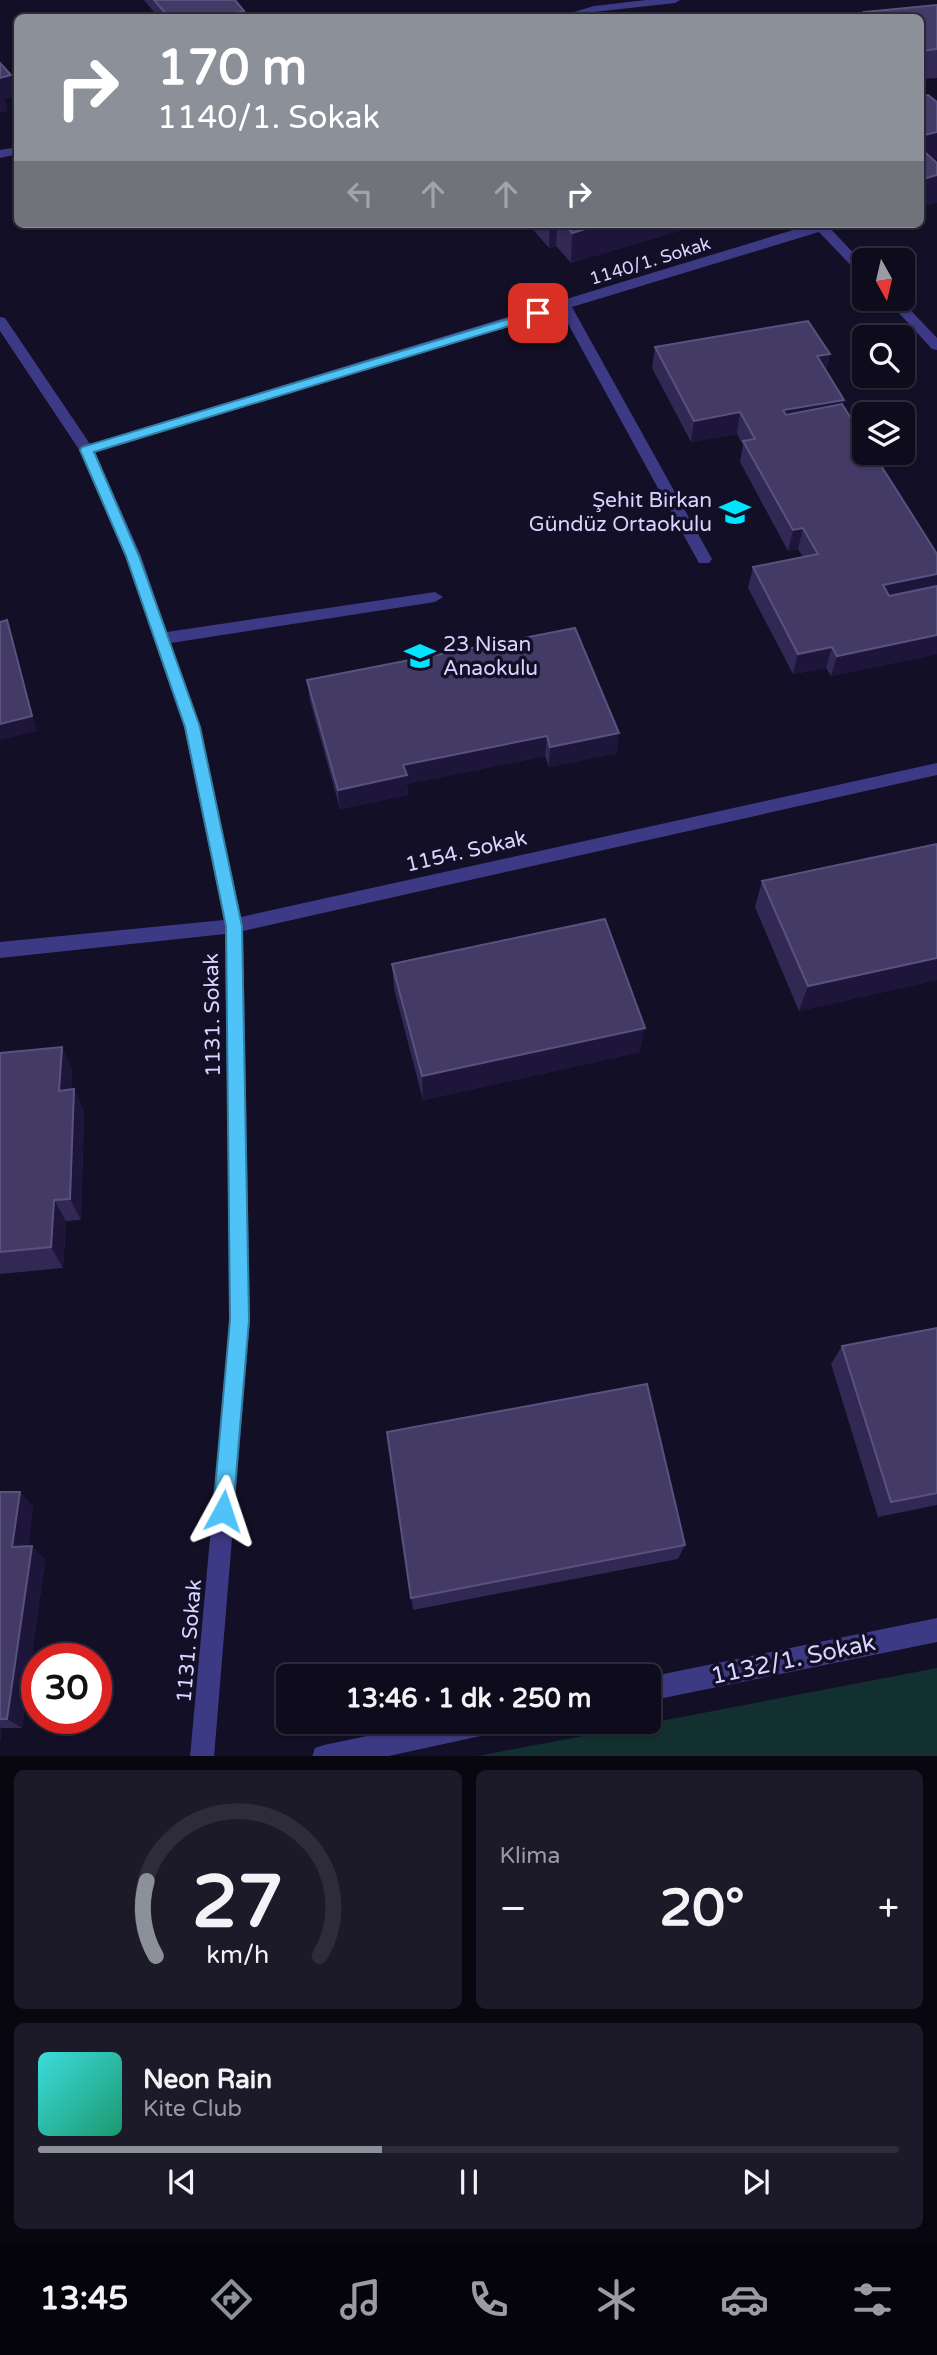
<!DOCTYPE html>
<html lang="tr">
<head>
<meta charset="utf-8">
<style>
	body { margin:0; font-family:"Varela Round",sans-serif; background:#1c1929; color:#f1f3f6; height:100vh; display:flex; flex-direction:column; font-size:26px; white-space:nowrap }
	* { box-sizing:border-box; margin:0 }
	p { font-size:23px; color:#9b9ba3 }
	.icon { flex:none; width:38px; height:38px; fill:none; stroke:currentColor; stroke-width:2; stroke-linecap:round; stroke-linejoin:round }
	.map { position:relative; height:1756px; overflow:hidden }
	.drawer { display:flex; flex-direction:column; gap:14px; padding:14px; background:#08060f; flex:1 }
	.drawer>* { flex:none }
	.guide { position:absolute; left:14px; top:14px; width:910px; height:214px; border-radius:10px; box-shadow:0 2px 5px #0004,0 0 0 2px #2e2b3b; background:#8c9099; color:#fff; overflow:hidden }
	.needle { width:46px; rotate:172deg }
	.controls { position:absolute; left:852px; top:248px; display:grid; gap:14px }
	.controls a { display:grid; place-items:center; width:63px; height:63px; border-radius:10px; background:#0e0b1c; box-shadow:0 2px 5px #0004,0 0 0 2px #2e2b3b; font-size:35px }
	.speed { position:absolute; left:21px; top:1643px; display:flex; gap:14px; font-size:35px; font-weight:700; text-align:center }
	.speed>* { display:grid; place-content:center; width:91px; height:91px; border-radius:50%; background:#0e0b1c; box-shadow:0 2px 5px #0004,0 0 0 2px #2e2b3b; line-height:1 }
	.speed .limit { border:10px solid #d22; background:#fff; color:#111 }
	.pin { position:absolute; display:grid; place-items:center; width:60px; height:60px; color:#fff; margin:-30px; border-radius:14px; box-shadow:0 4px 10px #0006 }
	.me { position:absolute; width:77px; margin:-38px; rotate:5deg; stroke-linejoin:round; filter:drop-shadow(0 0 5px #0008) }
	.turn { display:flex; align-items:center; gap:24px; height:147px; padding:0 28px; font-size:32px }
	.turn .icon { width:91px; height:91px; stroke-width:2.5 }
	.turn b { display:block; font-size:49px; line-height:60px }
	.lanes { display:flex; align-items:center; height:66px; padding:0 28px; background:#0003; justify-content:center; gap:35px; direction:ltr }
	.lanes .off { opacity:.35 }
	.big { font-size:52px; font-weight:700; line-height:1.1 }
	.drawer .tile { flex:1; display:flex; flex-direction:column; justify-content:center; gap:10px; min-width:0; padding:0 24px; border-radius:10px; background:#1c1929 }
	.drawer .dial { align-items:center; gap:0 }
	.dial svg { height:182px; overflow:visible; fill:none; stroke:#2e2b3b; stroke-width:7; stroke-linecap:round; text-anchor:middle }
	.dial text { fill:#f1f3f6; stroke:none }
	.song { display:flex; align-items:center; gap:21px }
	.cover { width:84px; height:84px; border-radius:10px; background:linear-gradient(135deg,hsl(180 70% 55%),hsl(160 70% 35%)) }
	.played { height:7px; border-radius:4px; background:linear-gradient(90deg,#8c9099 40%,#2e2b3b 40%) }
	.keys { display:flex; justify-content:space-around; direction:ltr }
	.heat { display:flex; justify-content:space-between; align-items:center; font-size:38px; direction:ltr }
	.drawer .tiles { flex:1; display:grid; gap:14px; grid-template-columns:1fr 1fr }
	.tile:last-child { grid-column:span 2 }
	.trip { position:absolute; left:276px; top:1664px; width:385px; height:70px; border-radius:10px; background:#0e0b1c; box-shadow:0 2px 5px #0004,0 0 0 2px #2e2b3b; font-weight:700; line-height:70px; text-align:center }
	.tabs { display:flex; height:112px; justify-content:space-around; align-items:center; background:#06040b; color:#9b9ba3 }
	.tabs .icon { width:49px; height:49px }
	.tabs .current { color:#8c9099 }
	.tabs b { font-size:32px; color:#f1f3f6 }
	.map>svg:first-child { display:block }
	.green { fill:#12302f }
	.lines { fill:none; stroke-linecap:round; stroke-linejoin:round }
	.minor { fill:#3d3a85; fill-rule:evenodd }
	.wall { fill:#312854 }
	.shaded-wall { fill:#1d163a }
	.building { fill:#433a66; stroke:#5a527e; stroke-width:2 }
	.route { fill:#4fc3f7; stroke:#337fa1; stroke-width:2 }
	.labels { text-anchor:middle; stroke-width:7; stroke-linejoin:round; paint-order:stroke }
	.far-street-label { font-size:18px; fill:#d9d4ff; stroke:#130f26 }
	.poi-label { font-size:21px; fill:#d9d4ff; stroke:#130f26; text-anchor:end }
	.street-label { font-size:21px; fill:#d9d4ff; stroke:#130f26 }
	.near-street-label { font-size:24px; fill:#d9d4ff; stroke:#130f26 }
</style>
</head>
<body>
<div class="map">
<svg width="937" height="1757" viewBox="0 0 937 1757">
	<rect width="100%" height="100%" fill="#130f26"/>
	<!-- green -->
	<path class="green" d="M937,1668V1756H478Z"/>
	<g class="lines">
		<!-- minor -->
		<path class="minor" d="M646,0H680L675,3L594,12L574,18H554L594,6Z
			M887,9L892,12L891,14L829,18Z
			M18,147V154L0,158V150Z
			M813,224H826L864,264V275L859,274L819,232L572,307L712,559L709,563H699L561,311L95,452L141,556L167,632L435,592L443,597L435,602L171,643L200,727L241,917L937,763V775L243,931L250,1320L214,1757H190L230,1320L225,934L0,958V942L224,920L184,727L125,556L80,451L0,331V317L5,318L90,444Z
			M886,299H900L937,338V350L932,349Z
			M937,1618V1642L649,1701V1677Z
			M433,1722H502L498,1730L490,1734L384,1757H312L315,1748L324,1745Z"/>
	</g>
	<!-- wall -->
	<path class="wall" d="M144,0H235L245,18H159Z
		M937,5V78L920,79V18H863L864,12Z
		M528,224H702L571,263L556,246L549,248Z
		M655,347L830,354L826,370L844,400L843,405L937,554V654L831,676L826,668L793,674L748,588L753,567L803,557L798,549L788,551L740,462L743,445L737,434L691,442L652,368Z
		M307,680L617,753L549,767L545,756L407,784L408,795L340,809L310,701Z
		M937,844V980L799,1011L755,907L762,881Z
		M392,964L640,1052L423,1100L394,989Z
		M62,1047L72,1071L71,1089H74L84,1112L81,1220L66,1221L63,1268L0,1274V1053Z
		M937,1328V1505L878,1517L831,1364L842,1346Z
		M387,1432L685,1545L678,1559L413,1610Z
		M0,1492H20L33,1507L28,1546L45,1560L22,1728H2L0,1742Z"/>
	<!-- shaded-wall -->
	<path class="shaded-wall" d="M244,11L245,18H229V15Z
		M11,75L16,96L5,99L8,111L0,113V78Z
		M937,132V159L920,164V136Z
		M937,175V203L920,208V180Z
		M550,224H557L556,246L549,248Z
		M602,224H702L571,263L572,233Z
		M830,354L825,375L817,356Z
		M844,400L839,421L779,432L783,410Z
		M740,412L737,434L691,442L694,421Z
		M803,528L798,549L788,551L793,530Z
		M937,574V594L876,606L883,585Z
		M7,620L12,635L37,731L0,740V724Z
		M937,635V654L831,676L837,656Z
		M832,647L826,668L793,674L798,654Z
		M619,733L617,753L549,767L550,747Z
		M547,736L545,756L407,784L408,795L340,809L338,790L403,765Z
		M937,958V980L799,1011L808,986Z
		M645,1028L640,1052L423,1100L422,1076Z
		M62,1047L72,1071L70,1114L59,1091Z
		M74,1089L84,1112L81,1220L70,1199Z
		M54,1200L66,1221L63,1268L51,1247Z
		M20,1492L33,1507L26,1560L12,1547Z
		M32,1546L45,1560L22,1728L7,1719Z
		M0,1727L2,1728L0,1742Z"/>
	<!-- building -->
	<path class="building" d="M154,0H235L244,11L229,15L231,18H170Z
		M937,5V49L920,51V18H868L864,12Z
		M0,63L11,75L0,78Z
		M928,95L937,102V132L920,136V97Z
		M920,148L937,163V175L920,180Z
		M565,224H602L572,233Z
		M808,321L830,354L817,356L844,400L783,410L786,415L842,404L864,439V453H873L937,554V574L883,585L889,596L937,586V635L837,656L832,647L798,654L753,567L818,554L803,528L793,530L743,441L755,439L740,412L694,421L655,347Z
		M7,620L32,716L0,724V622Z
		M575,628L619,733L550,747L547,736L403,765L407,775L338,790L307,680Z
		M937,844V958L808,986L762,881Z
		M605,919L645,1028L422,1076L392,964Z
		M62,1047L59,1091L74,1089L70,1199L54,1200L51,1247L0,1252V1053Z
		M937,1328V1493L891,1502L842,1346Z
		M647,1384L685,1545L411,1598L387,1432Z
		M0,1492H20L12,1547L32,1546L7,1719H0Z"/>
	<!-- route -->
	<path class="route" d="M538,310L542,311V316L94,452L139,556L200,727L242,926L249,1320L233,1511L231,1518L223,1521L216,1518L213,1511L230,1320L226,926L185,727L126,556L80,450L82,447Z"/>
	<!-- icons -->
	<defs>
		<g id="school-bare" transform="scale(2.415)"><path d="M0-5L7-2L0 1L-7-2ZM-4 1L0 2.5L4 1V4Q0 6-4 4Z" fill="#00e5ff" stroke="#130f26" stroke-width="2.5" paint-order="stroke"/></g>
	</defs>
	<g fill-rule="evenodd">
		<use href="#school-bare" x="735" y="512"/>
		<use href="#school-bare" x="420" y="656"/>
	</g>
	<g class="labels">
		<!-- far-street labels -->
		<g class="far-street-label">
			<text transform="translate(650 261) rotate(-17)" y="6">1140/1. Sokak</text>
		</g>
		<!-- poi labels -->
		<g class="poi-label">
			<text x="712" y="507">Şehit Birkan<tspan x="712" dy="24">Gündüz Ortaokulu</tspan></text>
			<text x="443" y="651" text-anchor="start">23 Nisan<tspan x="443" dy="24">Anaokulu</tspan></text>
		</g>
		<!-- street labels -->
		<g class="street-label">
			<text transform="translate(466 851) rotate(-13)" y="7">1154. Sokak</text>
			<text transform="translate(212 1015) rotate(-91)" y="7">1131. Sokak</text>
			<text transform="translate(189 1641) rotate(-85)" y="7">1131. Sokak</text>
		</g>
		<!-- near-street labels -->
		<g class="near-street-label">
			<text transform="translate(793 1659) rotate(-12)" y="8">1132/1. Sokak</text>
		</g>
	</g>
</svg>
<div class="controls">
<a><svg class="needle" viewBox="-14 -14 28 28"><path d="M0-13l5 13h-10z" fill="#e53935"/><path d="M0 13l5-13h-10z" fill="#9b9ba3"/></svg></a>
<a><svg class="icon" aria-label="search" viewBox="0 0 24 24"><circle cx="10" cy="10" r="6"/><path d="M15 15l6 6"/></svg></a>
<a><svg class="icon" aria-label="layers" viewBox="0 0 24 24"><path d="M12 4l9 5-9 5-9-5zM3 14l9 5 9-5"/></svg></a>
</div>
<div class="speed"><div class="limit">30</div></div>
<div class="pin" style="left:538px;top:313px;background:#d93025"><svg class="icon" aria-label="arrive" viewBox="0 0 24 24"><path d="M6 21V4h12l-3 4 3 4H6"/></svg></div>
<svg class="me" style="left:223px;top:1511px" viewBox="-20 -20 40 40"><path d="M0-17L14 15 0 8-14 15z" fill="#4fc3f7" stroke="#fff" stroke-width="4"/></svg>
<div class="trip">13:46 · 1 dk · 250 m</div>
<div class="guide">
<div class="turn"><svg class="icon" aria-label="right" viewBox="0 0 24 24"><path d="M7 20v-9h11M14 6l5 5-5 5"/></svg><div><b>170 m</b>1140/1. Sokak</div></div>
<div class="lanes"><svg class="icon off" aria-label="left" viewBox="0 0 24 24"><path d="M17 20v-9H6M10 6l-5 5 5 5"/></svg><svg class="icon off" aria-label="ahead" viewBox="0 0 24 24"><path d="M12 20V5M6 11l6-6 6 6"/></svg><svg class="icon off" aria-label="ahead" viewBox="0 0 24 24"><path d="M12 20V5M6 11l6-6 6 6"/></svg><svg class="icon" aria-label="right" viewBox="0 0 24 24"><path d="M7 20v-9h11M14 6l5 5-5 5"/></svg></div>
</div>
</div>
<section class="drawer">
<div class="tiles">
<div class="tile dial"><svg viewBox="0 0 100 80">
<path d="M14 69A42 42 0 1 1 86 69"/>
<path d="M14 69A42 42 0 0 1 10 36" stroke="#8c9099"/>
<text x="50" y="56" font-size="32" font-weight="700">27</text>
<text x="50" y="72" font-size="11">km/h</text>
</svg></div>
<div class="tile"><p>Klima</p>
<div class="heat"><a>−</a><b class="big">20°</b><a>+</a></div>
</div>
<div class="tile">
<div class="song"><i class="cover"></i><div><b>Neon Rain</b><p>Kite Club</p></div></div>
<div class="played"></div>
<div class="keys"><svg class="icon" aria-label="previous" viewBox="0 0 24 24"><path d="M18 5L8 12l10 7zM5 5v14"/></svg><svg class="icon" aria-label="pause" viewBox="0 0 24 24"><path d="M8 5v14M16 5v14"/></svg><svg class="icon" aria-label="next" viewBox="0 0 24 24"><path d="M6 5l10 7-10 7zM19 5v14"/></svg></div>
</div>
</div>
</section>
<nav class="tabs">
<b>13:45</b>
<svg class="icon current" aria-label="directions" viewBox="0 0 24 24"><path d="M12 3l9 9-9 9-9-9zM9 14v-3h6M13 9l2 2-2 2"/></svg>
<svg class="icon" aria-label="music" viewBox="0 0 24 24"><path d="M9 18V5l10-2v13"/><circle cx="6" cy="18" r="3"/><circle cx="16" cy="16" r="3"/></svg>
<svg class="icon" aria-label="phone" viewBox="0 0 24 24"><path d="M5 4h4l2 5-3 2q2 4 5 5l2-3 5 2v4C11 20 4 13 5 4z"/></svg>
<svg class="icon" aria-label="climate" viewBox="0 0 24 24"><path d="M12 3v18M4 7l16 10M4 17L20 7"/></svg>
<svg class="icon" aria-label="car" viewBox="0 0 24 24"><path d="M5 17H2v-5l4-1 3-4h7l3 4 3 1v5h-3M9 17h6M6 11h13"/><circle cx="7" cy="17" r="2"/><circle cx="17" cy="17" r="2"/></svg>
<svg class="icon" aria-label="filters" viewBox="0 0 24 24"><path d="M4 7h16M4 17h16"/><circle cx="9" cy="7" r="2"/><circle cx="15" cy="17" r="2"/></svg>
</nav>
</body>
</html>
